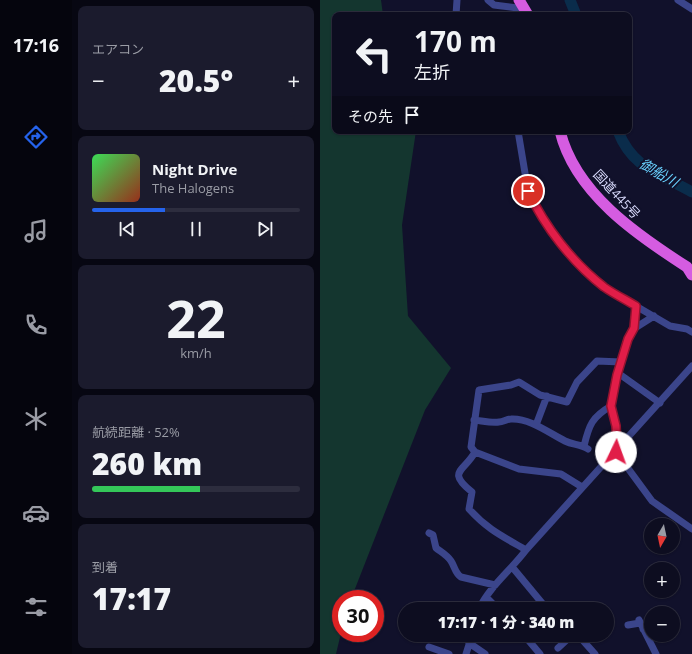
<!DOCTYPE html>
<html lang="ja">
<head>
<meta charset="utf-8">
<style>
	body { margin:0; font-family:"Open Sans","Noto Sans JP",sans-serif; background:#1b1b2d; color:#f1f3f6; height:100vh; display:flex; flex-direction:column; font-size:15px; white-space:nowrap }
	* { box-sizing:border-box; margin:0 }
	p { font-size:13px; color:#9a9ca5 }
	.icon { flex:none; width:22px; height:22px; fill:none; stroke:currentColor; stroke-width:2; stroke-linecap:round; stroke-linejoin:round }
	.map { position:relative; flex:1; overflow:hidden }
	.panel { display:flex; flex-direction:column; gap:6px; padding:6px; background:#070712; width:248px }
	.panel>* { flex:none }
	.banner { position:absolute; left:12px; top:12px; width:300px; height:122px; border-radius:8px; box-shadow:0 1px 3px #0004,0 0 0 1px #2d2d3e; background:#0d0d20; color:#f1f3f6; overflow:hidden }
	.needle { width:26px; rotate:189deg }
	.tools { position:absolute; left:324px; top:518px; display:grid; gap:8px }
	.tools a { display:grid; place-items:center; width:36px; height:36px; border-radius:50%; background:#0d0d20; box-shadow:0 1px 3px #0004,0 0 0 1px #2d2d3e; font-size:20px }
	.speed { position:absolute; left:12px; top:590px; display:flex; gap:8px; font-size:20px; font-weight:700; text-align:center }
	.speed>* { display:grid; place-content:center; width:52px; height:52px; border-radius:50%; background:#0d0d20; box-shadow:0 1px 3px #0004,0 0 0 1px #2d2d3e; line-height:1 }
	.speed .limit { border:6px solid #d22; background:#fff; color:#111 }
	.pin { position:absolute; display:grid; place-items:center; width:34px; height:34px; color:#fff; margin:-17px; border:2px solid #fff; border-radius:50%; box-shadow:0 1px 4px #0007 }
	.me { position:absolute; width:44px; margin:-22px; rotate:3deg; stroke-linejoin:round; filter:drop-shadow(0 0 3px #0008) }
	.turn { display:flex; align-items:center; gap:14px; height:84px; padding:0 16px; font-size:18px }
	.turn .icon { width:52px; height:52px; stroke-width:2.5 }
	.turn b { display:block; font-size:28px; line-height:34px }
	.then { display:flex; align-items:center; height:38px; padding:0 16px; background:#0003; gap:8px; font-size:15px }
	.big { font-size:30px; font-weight:800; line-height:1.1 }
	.panel .widget { flex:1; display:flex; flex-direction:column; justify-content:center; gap:6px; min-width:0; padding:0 14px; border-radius:8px; background:#1b1b2d }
	.panel .dial { align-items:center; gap:0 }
	.dial b { font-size:52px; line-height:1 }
	.song { display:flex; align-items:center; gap:12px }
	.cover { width:48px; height:48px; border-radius:6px; background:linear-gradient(135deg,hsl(130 70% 55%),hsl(10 70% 35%)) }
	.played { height:4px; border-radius:2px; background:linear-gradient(90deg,#2563eb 35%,#2d2d3e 35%) }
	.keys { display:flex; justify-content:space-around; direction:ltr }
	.heat { display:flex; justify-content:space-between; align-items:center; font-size:22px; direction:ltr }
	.charge { height:6px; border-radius:3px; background:linear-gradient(90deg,#34c759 52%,#2d2d3e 0) }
	.trip { position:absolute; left:78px; top:602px; width:216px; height:40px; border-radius:20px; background:#0d0d20; box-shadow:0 1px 3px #0004,0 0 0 1px #2d2d3e; font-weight:800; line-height:40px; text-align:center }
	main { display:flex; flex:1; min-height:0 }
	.menu { display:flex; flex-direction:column; width:72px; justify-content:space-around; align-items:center; background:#05050d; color:#9a9ca5 }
	.menu .icon { width:28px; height:28px }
	.menu .active { color:#2563eb }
	.menu b { font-size:18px; color:#f1f3f6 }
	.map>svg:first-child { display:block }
	.green { fill:#14362f }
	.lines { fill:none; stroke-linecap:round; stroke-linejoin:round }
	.river { stroke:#0a2c4b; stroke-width:11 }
	.minor { stroke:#3b458b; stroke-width:7 }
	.trunk { stroke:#d55ce1; stroke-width:11 }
	.route-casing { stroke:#92132f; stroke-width:10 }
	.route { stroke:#e11d48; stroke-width:7 }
	.labels { text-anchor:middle; stroke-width:4; stroke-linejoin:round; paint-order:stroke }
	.street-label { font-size:13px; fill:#dbddff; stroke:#11112b }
	.water-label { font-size:14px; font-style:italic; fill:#69d2ff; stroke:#11112b }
</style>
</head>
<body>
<main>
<nav class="menu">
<b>17:16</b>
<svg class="icon active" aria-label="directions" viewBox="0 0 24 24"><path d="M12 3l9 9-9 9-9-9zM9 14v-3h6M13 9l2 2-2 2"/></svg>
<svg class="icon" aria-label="music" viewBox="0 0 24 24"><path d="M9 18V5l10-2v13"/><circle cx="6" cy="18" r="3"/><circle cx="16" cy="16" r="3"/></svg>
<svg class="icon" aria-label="phone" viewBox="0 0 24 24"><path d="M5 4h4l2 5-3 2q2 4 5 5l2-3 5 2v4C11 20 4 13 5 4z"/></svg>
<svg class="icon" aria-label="climate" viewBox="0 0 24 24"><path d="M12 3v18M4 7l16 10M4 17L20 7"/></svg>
<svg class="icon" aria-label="car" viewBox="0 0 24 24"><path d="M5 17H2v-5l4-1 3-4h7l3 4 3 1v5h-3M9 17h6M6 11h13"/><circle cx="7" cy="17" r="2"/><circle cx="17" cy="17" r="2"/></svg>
<svg class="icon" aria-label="filters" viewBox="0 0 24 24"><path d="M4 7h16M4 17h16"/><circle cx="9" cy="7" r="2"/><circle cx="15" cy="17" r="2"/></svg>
</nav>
<section class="panel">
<div class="widget"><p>エアコン</p>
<div class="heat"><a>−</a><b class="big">20.5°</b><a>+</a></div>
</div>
<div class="widget">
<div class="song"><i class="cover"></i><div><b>Night Drive</b><p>The Halogens</p></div></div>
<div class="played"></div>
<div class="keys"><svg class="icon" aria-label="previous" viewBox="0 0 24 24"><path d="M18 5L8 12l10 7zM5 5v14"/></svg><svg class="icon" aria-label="pause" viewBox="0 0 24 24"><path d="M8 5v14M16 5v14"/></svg><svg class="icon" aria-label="next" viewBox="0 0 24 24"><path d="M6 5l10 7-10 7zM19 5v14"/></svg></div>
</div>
<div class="widget dial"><b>22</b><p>km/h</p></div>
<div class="widget"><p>航続距離 · 52%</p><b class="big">260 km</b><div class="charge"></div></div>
<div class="widget"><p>到着</p><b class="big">17:17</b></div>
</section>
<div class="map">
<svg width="372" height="654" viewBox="0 0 372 654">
	<rect width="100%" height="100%" fill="#11112b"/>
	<!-- green -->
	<path class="green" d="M0,0H61L63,15H15V131H96L82,225L88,316L131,368L105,410L31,599H21V633L16,654H0Z"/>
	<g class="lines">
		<!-- river -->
		<path class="river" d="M250,0L256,15
			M298,131C312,168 340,174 372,192"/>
		<!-- minor -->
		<path class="minor" d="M168,0L174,5L205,9
			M358,0L372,9
			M136,15L137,0
			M198,131L208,191L215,205L234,234L261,266L285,287L297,295L350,326L367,329L372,332
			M315,328L334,316
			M298,373L340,403
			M154,420C163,421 171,423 179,422C183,422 187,419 191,419C210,418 229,433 245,441C253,445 261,444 268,449
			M216,425L227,396
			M264,446C269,425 272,417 291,406
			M299,448L297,446L296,426L291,406L297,375L308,339L315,328L317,306
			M155,452L199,469L241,474L262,487
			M296,452L332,501L372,529
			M109,533L113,535L116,548C121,552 127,555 131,561C135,567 135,573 141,577L175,585
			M206,550C182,536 168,530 149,509L152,492C126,471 144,472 155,452L151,447L159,390L191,385L199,382L220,395L247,402L257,382L277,361L301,362
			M193,568L227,609
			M166,597L178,609
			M159,609C170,586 191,570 206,550L372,366
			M319,620L336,654
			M308,625L320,623
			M353,626H356
			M323,629L331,628
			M204,635L220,654
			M258,635L275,654
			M149,643L165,654
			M109,647L129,654
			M238,648L252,635
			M146,654L152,635"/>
		<!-- trunk -->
		<path class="trunk" d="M199,0L208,15
			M240,131C255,193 317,235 367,267L372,275"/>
	</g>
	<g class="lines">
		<!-- route casing -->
		<g class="route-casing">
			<path id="route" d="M208,191C225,227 252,262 284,287C294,294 306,300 316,306L314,328L308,339L297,375L291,406L296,426L297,446L299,448L296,452"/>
		</g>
		<!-- route -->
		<use href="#route" class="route"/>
	</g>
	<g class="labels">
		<!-- street labels -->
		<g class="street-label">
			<text transform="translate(297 194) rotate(47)" y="5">国道445号</text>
		</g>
		<!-- water labels -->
		<g class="water-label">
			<text transform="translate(339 173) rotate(30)" y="5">御船川</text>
		</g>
	</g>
</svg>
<div class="tools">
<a><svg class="needle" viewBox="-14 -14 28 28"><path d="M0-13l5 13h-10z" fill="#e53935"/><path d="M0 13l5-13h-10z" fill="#9a9ca5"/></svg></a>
<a>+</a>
<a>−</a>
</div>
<div class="speed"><div class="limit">30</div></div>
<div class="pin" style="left:208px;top:191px;background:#d93025"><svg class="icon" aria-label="arrive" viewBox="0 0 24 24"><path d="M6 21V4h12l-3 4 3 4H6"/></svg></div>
<svg class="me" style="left:296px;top:452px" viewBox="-20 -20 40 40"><circle r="19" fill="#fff"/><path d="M0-13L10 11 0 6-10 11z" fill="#e11d48"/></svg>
<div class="trip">17:17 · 1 分 · 340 m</div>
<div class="banner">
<div class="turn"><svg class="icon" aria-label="left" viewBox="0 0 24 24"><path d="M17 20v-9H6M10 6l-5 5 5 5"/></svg><div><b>170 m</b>左折</div></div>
<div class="then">その先<svg class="icon" aria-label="arrive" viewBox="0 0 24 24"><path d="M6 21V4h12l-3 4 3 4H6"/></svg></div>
</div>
</div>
</main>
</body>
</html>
